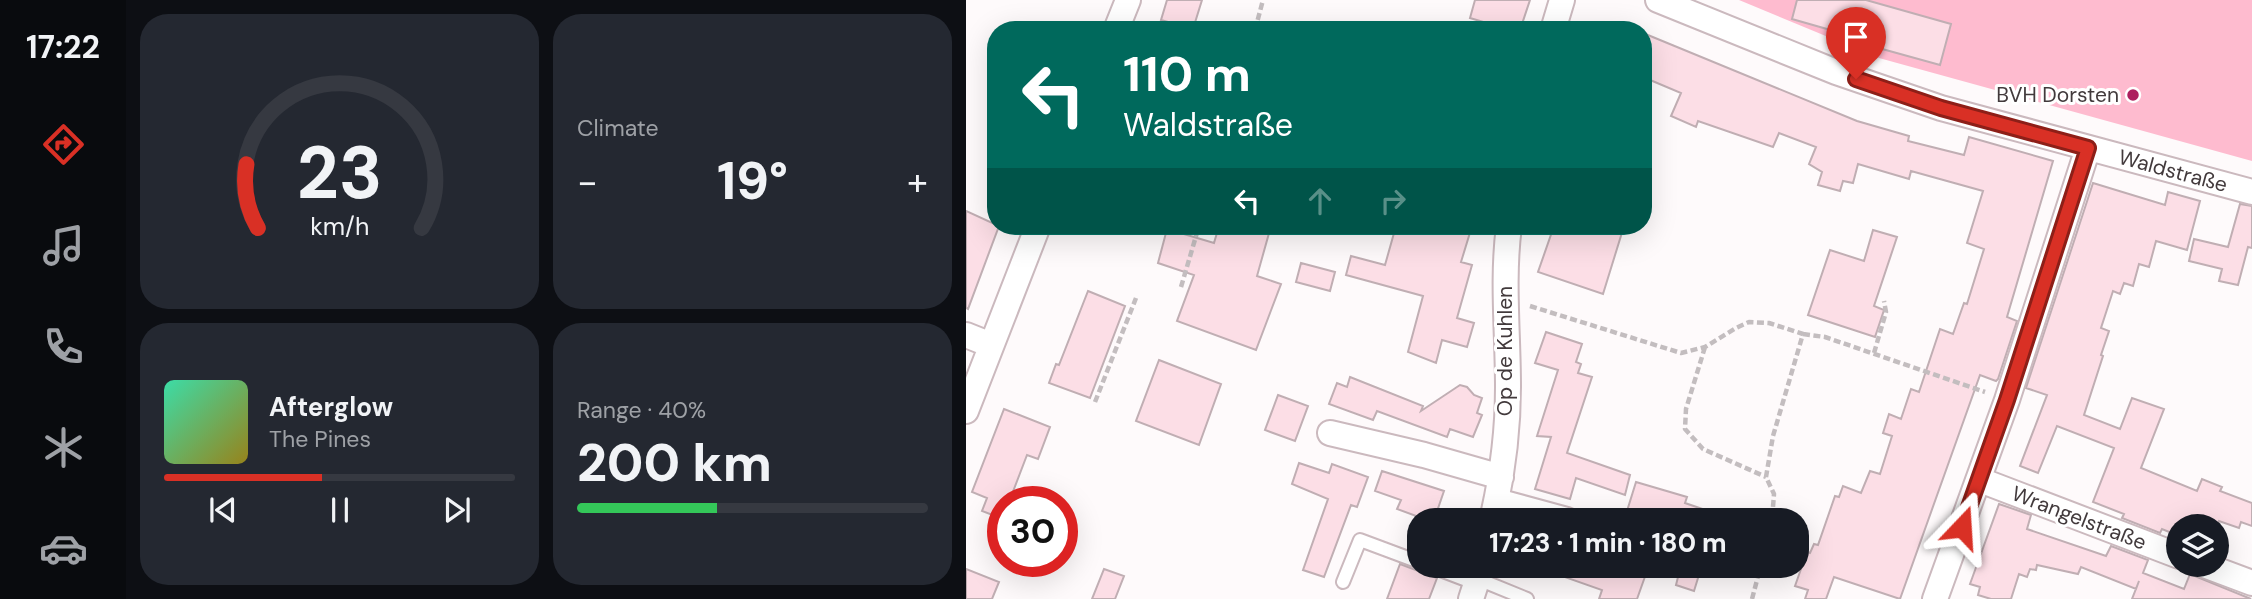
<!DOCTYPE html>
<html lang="en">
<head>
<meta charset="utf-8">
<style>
	body { margin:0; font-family:"DM Sans",sans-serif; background:#242831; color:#f1f3f6; height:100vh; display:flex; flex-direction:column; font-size:26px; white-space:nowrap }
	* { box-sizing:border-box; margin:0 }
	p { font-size:23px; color:#9ea1a6 }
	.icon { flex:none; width:38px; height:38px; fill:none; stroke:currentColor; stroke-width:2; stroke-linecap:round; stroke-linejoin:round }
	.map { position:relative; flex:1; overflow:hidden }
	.side { display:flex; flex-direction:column; gap:14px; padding:14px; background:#0d0f14; width:840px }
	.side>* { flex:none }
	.top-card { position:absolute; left:21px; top:21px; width:665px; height:214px; border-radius:28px; box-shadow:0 7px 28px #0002; background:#00695c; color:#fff; overflow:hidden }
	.controls { position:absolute; left:1200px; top:514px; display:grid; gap:14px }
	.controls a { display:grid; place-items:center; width:63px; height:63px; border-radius:50%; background:#171b24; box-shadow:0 7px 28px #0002; font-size:35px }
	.speed { position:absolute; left:21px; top:486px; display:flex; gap:14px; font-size:35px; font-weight:700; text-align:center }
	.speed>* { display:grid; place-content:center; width:91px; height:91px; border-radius:50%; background:#171b24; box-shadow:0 7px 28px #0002; line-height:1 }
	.speed .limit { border:10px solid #d22; background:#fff; color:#111 }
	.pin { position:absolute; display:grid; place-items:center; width:60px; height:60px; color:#fff; margin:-72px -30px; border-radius:50% 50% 50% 0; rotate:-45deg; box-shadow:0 0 7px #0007 }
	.pin .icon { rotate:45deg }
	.me { position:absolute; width:77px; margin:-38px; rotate:20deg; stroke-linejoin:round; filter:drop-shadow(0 0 5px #0008) }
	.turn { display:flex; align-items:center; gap:24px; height:147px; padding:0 21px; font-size:32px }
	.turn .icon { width:91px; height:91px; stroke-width:2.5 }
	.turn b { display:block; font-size:49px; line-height:60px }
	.lanes { display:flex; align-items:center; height:66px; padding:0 21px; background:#0003; justify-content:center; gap:35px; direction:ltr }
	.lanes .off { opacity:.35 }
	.big { font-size:52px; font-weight:800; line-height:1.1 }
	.side .widget { flex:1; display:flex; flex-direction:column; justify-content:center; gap:10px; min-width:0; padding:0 24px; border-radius:28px; background:#242831 }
	.side .dial { align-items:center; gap:0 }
	.dial svg { height:182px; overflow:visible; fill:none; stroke:#363941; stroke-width:7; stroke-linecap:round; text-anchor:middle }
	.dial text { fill:#f1f3f6; stroke:none }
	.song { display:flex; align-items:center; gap:21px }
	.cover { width:84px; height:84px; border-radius:10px; background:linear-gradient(135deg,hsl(160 70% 55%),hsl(50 70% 35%)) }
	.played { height:7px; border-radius:4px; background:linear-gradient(90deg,#d93025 45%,#363941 45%) }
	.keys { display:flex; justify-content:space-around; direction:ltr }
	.heat { display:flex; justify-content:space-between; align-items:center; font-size:38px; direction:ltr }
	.charge { height:10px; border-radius:5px; background:linear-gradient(90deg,#34c759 40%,#363941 0) }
	.side .tiles { flex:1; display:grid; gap:14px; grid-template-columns:repeat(2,1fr) }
	.trip { position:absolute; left:441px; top:508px; width:402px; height:70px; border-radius:28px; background:#171b24; box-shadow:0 7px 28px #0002; font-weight:800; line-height:70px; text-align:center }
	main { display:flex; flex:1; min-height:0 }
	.dock { display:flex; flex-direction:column; width:126px; justify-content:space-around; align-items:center; background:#090b0e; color:#9ea1a6 }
	.dock .icon { width:49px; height:49px }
	.dock .current { color:#d93025 }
	.dock b { font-size:32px; color:#f1f3f6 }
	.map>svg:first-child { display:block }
	.green { fill:#febbcf }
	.building { fill:#fcdee6; stroke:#c0aeb3; stroke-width:2 }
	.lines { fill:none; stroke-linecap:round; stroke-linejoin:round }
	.service-casing { stroke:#cbb9be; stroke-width:16 }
	.minor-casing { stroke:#cbb9be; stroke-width:28 }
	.path { stroke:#c3bdbf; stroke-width:4.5; stroke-dasharray:7 3.5; stroke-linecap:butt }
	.service { stroke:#fff; stroke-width:12 }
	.minor { stroke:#fff; stroke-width:24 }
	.route-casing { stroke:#8d1f18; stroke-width:18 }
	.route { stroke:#d93025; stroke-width:12 }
	.poi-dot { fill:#ad215f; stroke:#fff; stroke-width:2.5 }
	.labels { text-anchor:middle; stroke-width:6; stroke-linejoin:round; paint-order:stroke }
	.poi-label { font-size:21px; fill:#423a3c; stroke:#fff; text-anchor:end }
	.street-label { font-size:21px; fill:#423a3c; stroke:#fff }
</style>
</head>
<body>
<main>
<nav class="dock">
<b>17:22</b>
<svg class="icon current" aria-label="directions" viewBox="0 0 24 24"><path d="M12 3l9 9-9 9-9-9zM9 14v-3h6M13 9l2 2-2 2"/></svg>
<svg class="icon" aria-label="music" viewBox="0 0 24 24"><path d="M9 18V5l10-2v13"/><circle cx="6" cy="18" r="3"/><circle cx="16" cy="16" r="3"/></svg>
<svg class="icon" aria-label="phone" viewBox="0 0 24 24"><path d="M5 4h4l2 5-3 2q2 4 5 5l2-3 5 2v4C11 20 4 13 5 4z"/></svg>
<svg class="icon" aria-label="climate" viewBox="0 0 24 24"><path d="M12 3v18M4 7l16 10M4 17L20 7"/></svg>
<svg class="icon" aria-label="car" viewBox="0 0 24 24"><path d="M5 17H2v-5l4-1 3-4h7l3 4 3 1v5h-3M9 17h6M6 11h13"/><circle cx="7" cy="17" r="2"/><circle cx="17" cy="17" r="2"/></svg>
</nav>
<section class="side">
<div class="tiles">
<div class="widget dial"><svg viewBox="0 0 100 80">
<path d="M14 69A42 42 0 1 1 86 69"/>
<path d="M14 69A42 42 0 0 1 9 41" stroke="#d93025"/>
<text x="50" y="56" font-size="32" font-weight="700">23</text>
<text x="50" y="72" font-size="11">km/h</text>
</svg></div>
<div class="widget"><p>Climate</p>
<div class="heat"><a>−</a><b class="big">19°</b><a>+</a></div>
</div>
<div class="widget">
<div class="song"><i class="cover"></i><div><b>Afterglow</b><p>The Pines</p></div></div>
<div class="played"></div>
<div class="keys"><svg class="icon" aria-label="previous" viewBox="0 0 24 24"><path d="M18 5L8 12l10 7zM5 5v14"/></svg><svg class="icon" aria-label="pause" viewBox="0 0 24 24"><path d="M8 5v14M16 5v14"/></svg><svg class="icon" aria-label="next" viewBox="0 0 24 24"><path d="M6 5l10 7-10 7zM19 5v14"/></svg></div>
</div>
<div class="widget"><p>Range · 40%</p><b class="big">200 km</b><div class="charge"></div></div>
</div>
</section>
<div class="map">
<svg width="1286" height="599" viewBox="0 0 1286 599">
	<rect width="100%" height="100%" fill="#fefafb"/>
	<!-- green -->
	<path class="green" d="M773,0H1286V161L913,58Z"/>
	<!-- building -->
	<path class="building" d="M201,0H236L227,29L195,20Z
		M509,0H564L554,30H544L504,18Z
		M831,0H900L985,24L974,65L909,47L910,43L826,19Z
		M677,33L891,121L943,136L942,141L998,155L1003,137L1087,161L1041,317L1051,321L1032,379L1030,381L1014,375L934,599L868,577L860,599H839L842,590L829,586L841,552L844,553L848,544L852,545L869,496L873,497L877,486L895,493L904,471L914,474L926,436L917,433L923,414L935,419L945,389L953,392L974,329L987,334L998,303L1001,304L1018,249L1001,243L1017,191L945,171L943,179L892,164L887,183L877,181L874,191L852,185L856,172L843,164L850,147L813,133L807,147L732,121L730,127L705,116L715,93L677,77Z
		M1127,183L1199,205L1202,192L1234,201L1221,250L1190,241L1183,267L1173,264L1167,286L1158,283L1154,294L1147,291L1135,328L1143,331L1135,355L1137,356L1118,415L1154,429L1166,398L1198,409L1175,468L1231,491L1236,479L1256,487L1254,491L1286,503V526L1275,522L1273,528L1253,521L1251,527H1213V536L1196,529L1194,533L1156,518L1158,514L1127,502L1148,448L1091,426L1072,473L1054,466L1081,395L1060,388Z
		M1274,204L1286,206V248L1282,247L1272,285L1253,281L1256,269L1223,261L1228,239L1262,247Z
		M0,211L33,226L2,309L0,308Z
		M253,226H305L291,276L315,284L290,350L211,321L228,275L192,263L201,229L248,243Z
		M430,226H506L495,262L506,265L491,318L508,323L501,347L476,340L470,363L442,352L457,296L380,275L385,256L419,265Z
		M588,226H658L637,294L572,272Z
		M907,230L931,237L908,306L918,310L909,337L842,315L864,250L898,261Z
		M335,263L369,272L364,291L330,282Z
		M122,291L159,306L124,398L83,383L90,364L93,365Z
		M580,332L616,344L610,362L615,364L612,373L626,377L601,453L664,475L659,495L610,478L604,499L569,489L585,437L571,436L592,370L569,363Z
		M193,360L255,384L233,445L170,421Z
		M384,377L457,406L455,411L494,385L501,387L508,395L516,398L511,413L516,415L507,437L484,429L481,437L411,411L407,420L363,404L371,383L381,387Z
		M312,395L342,406L329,441L299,430Z
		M38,409L84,427L72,459L61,455L43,502H37V519L16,511L21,498L6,492Z
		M333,463L363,473L366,464L402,477L391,507L385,505L358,577L337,570L362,499L326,484Z
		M416,471L478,491L468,520H461L431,509L435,500L409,491Z
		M670,482L721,497L719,503L760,517L759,520H689L661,511Z
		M1033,504L1065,515L1061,529L1140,556L1145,546L1182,560L1177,573L1218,589L1224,574L1285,599H1166L1173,581L1170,589L1115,567L1112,574L1071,565L1070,570L1064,569L1061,577L1053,574L1045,599H1025L1012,595L1014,587L1004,584Z
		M434,564L471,578L463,599H421Z
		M574,565H663L681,571L671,599H633L636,590L573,568Z
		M715,565H736L728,591L710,585Z
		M0,569L33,582L26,599H0Z
		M138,569L158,576L149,599H126Z"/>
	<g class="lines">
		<!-- service casing -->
		<g class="service-casing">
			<path id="service" d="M461,565L511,584
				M512,579L561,599
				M377,582L394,540L453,562"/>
		</g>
		<!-- minor casing -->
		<g class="minor-casing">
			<path id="minor" d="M692,0L870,72L975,108L1286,192
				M150,30L162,0
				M587,30L596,0
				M0,335L25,345
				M0,411L72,226
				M364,433L458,455L535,477
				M1014,480L1213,556
				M531,501L601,520
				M526,520C536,477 542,431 542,387C542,333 536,279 543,226
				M1238,565L1286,583
				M505,599L516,565
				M969,599L1041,400L1122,148"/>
		</g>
		<!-- path -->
		<path class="path" d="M289,30L297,0
			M215,287L233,226
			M564,306L715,353L739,347L770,328L783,322L803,323L837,334L807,436L800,477L808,494L806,520
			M837,334L859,337L1019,392
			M739,347L720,409L719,429L737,449L800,477
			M908,353L920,312L918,301
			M129,402L170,298
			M786,599L795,565"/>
		<!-- service -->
		<use href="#service" class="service"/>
		<!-- minor -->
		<use href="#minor" class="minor"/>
	</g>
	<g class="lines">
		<!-- route casing -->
		<g class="route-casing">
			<path id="route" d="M890,79L975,108L1122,148L1041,400L996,527"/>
		</g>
		<!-- route -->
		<use href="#route" class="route"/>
	</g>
	<!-- markers -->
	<circle class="poi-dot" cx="1167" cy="95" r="7"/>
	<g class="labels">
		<!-- poi labels -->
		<g class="poi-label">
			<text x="1153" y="102">BVH Dorsten</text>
		</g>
		<!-- street labels -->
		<g class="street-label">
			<text transform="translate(1207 171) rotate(15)" y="7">Waldstraße</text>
			<text transform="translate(539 351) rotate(-90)" y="7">Op de Kuhlen</text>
			<text transform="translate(1113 518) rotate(21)" y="7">Wrangelstraße</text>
		</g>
	</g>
</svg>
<div class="controls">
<a><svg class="icon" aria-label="layers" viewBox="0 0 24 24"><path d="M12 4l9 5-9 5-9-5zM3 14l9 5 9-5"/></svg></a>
</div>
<div class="speed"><div class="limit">30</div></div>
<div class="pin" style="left:890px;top:79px;background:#d93025"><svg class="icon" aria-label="arrive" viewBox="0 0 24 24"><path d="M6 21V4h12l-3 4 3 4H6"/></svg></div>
<svg class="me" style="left:996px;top:527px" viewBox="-20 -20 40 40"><path d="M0-17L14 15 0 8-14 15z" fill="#d93025" stroke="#fff" stroke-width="4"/></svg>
<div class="trip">17:23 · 1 min · 180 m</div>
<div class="top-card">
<div class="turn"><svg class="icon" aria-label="left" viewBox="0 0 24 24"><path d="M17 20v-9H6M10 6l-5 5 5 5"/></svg><div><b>110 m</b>Waldstraße</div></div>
<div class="lanes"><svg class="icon" aria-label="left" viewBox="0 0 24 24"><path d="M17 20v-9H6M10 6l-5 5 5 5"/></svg><svg class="icon off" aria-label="ahead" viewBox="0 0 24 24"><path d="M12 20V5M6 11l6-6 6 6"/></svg><svg class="icon off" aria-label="right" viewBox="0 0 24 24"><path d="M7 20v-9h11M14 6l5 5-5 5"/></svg></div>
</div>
</div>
</main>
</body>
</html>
